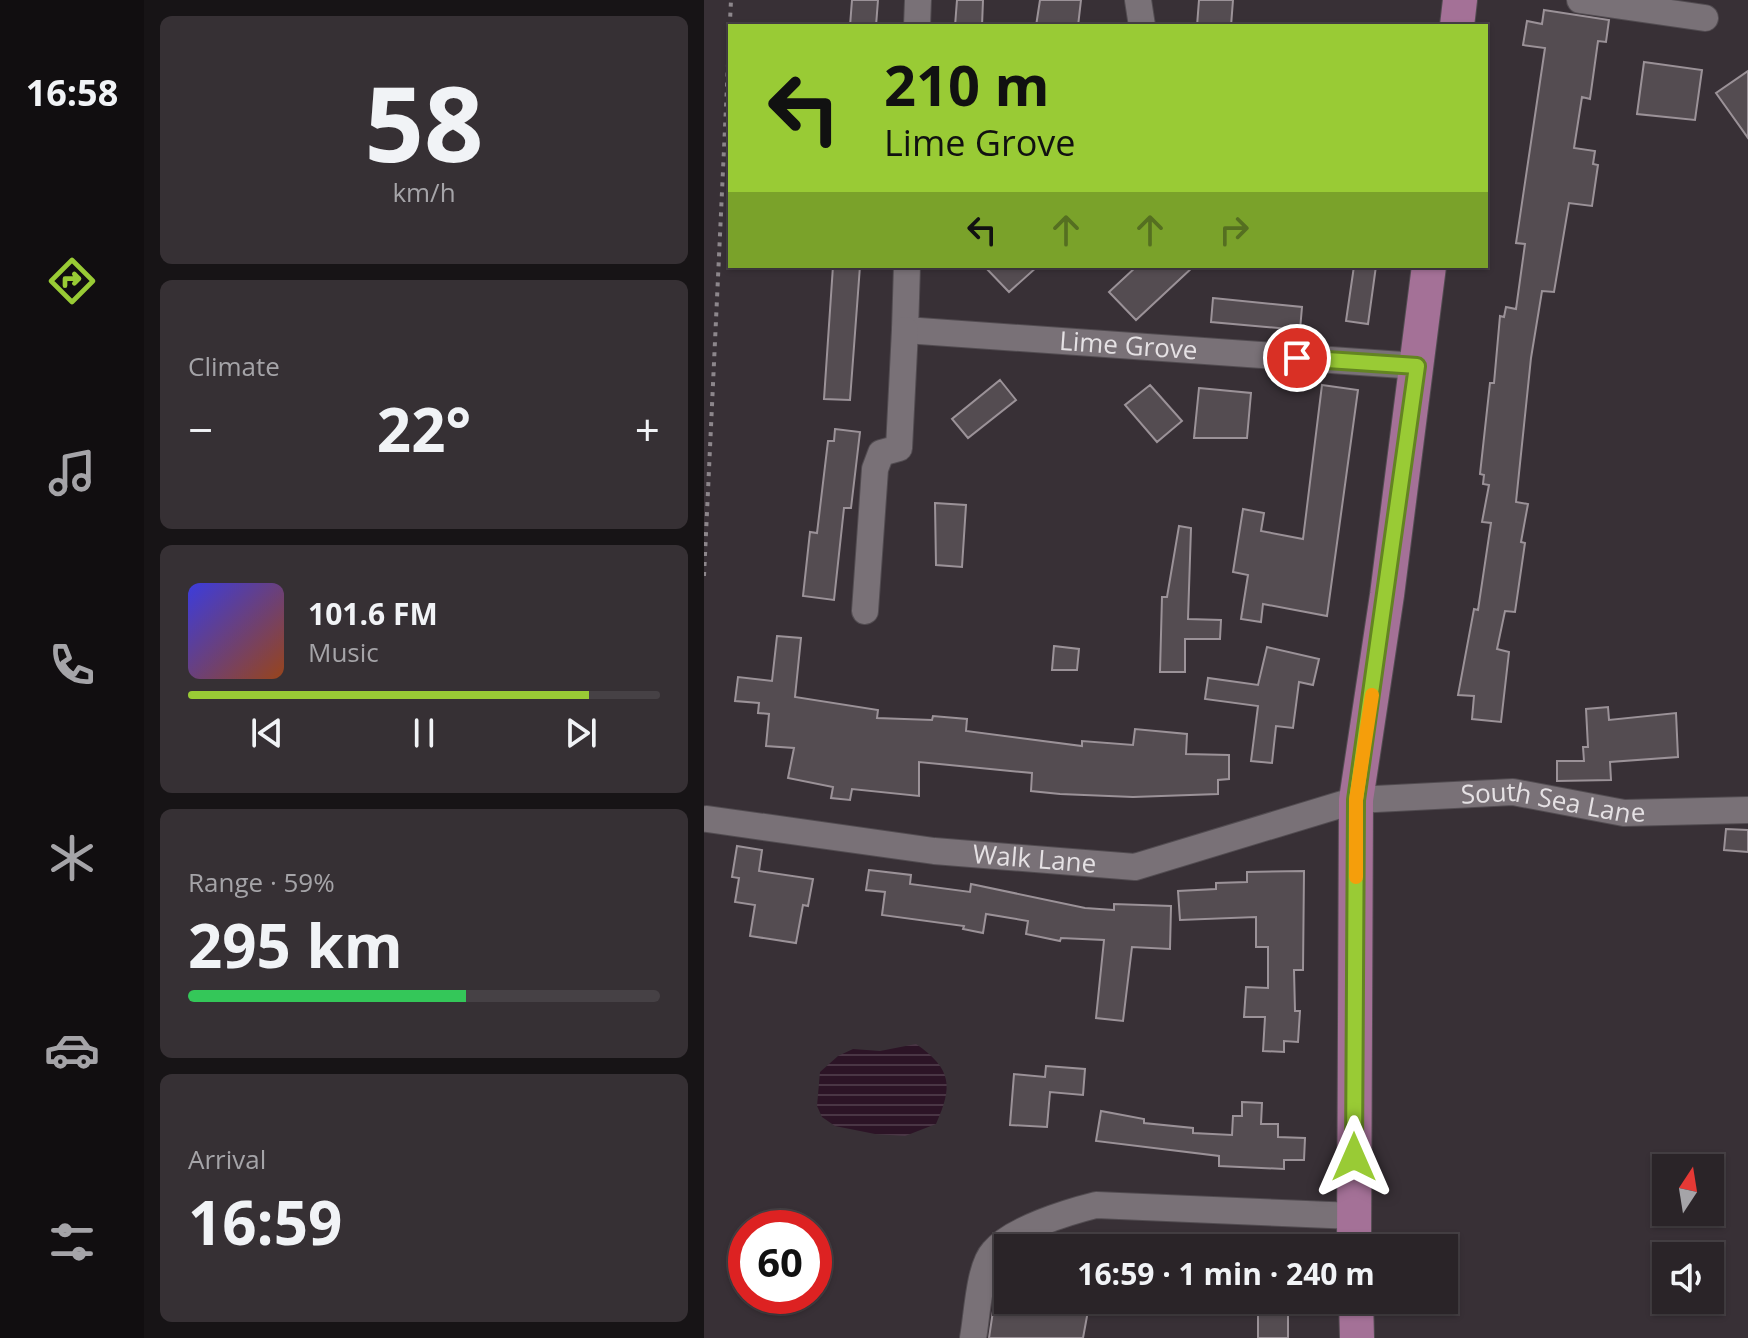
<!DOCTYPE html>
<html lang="en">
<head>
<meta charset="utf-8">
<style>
	body { margin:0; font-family:"Open Sans",sans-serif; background:#363034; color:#f1f3f6; height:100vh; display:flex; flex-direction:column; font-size:30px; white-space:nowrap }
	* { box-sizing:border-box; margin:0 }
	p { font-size:26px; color:#a5a4a8 }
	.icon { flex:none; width:44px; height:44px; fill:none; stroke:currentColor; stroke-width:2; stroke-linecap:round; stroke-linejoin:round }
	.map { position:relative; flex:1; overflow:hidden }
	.side { display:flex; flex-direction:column; gap:16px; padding:16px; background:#171416; width:560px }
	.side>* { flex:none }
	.top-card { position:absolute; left:24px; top:24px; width:760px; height:244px; border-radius:0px; box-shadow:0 2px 6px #0004,0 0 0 2px #464145; background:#99cb35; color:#111; overflow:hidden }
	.needle { width:52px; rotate:12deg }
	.controls { position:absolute; left:948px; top:1154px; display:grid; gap:16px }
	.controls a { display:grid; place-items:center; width:72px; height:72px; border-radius:0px; background:#2a2428; box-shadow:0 2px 6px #0004,0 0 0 2px #464145; font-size:40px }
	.speed { position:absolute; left:24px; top:1210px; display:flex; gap:16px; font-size:40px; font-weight:700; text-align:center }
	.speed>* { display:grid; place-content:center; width:104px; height:104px; border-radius:50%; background:#2a2428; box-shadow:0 2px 6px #0004,0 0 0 2px #464145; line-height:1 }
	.speed .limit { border:12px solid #d22; background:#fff; color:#111 }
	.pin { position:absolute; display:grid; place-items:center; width:68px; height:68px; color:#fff; margin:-34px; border:4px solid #fff; border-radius:50%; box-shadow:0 2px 8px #0007 }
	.me { position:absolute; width:88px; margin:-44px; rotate:0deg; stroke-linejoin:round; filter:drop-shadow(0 0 6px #0008) }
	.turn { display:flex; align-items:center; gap:28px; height:168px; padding:0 24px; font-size:36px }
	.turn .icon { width:104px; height:104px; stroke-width:2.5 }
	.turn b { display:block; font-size:56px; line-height:68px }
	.lanes { display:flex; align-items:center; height:76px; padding:0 24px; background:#0003; justify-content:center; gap:40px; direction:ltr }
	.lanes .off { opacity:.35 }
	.big { font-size:60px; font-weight:700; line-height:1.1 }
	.side .widget { flex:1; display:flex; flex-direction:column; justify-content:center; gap:12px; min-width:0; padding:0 28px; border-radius:12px; background:#363034 }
	.side .dial { align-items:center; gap:0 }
	.dial b { font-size:104px; line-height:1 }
	.song { display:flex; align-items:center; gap:24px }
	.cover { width:96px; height:96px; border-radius:12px; background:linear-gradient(135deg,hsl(240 70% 55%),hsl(20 70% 35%)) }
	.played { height:8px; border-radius:4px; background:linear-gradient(90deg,#99cb35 85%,#464145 85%) }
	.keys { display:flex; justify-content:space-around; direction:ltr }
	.heat { display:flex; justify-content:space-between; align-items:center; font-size:44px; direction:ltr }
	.charge { height:12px; border-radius:6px; background:linear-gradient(90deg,#34c759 59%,#464145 0) }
	.trip { position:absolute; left:290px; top:1234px; width:464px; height:80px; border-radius:0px; background:#2a2428; box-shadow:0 2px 6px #0004,0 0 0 2px #464145; font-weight:700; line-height:80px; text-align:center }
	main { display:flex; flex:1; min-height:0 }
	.menu { display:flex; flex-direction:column; width:144px; justify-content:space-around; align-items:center; background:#110e10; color:#a5a4a8 }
	.menu .icon { width:56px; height:56px }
	.menu .selected { color:#99cb35 }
	.menu b { font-size:36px; color:#f1f3f6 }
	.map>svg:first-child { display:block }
	.water { fill:url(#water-rules) }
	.building { fill:#544c51; stroke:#9b9298; stroke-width:2 }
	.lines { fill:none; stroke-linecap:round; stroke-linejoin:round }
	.minor-casing { stroke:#524c51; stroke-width:28 }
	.major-casing { stroke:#524c51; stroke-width:36 }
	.path { stroke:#8d878c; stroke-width:4; stroke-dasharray:4 6; stroke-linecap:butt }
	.minor { stroke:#797177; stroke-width:26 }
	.major { stroke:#a47197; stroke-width:34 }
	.route-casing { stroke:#638422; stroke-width:20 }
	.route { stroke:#99cb35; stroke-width:14 }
	.slow { stroke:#f59e0b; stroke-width:14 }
	.labels { text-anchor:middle; stroke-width:8; stroke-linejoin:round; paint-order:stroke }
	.street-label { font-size:26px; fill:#e5e1e4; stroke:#2e262c }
</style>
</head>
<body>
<main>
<nav class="menu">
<b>16:58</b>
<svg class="icon selected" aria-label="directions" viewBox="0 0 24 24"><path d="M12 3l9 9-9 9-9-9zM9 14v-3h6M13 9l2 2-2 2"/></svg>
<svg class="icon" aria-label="music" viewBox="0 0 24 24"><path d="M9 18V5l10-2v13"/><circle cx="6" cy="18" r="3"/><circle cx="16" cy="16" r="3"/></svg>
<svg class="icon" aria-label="phone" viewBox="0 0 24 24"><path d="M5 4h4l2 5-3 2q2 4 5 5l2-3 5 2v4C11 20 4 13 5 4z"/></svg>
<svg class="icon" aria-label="climate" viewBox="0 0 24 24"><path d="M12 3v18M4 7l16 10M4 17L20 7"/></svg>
<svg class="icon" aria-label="car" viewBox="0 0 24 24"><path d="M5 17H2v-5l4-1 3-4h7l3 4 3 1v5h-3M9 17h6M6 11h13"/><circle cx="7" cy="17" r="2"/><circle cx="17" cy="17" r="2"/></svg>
<svg class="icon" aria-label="filters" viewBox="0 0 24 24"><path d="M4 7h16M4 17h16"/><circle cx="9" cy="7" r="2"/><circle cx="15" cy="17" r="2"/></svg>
</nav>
<section class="side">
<div class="widget dial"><b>58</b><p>km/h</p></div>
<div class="widget"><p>Climate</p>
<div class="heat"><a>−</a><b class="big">22°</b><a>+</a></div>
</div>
<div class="widget">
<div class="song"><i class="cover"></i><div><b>101.6 FM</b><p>Music</p></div></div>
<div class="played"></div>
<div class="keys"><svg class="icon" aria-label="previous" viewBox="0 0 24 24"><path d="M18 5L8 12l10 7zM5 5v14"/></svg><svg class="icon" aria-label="pause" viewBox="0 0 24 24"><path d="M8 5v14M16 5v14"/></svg><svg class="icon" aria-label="next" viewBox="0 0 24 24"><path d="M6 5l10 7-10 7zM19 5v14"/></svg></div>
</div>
<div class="widget"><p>Range · 59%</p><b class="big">295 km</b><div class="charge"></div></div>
<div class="widget"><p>Arrival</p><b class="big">16:59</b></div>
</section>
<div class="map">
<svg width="1044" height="1338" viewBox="0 0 1044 1338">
	<defs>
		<pattern id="water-rules" width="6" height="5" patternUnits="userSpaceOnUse" patternTransform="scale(2)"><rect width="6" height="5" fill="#2c1426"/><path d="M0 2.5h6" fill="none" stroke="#4a3645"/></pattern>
	</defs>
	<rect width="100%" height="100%" fill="#383036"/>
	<!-- water -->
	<path class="water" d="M212,1044C248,1069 249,1086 232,1124L201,1136L171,1134L131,1126L118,1117L113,1106L116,1072L134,1056L149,1049L176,1051Z"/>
	<!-- building -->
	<path class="building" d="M148,0H174L172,26H146Z
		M253,0H279L278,26H251Z
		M336,0H377L374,26H332Z
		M495,0H529L527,26H493Z
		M840,10L905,20L902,42L894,41L886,99L878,97L870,148L891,151L889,164L894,165L888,206L865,203L850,292L838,291L827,358L812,502L824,504L817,542L821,543L811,612L801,611L793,649L805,652L797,722L768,719L770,696L754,695L770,609L774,610L787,523L778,522L785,485L779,484L780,475L776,474L786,383H790L796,316L800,317L802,307L812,309L821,244L812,243L841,48L819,45L823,21L838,24Z
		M940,62L998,70L991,120L933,114Z
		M1044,71V138L1012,93Z
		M129,266H156L146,400L120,399Z
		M280,266H334L305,292Z
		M433,266H490L432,320L405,292Z
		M650,266H672L664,324L642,321Z
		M509,298L598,307L596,330L507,322Z
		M296,380L312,400L264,438L248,419Z
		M446,385L478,421L453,442L421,405Z
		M618,385L654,390L623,616L559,604L557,622L537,619L544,575L529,572L539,509L560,513L557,531L599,539Z
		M495,388L547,393L543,438H490Z
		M131,429L156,432L147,508H140L130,600L99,596L106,532L113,533L124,441H130Z
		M231,503L262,505L258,567L232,565Z
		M475,526L487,528L484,619L517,620L516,639H481V672H456L458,597H463Z
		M73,636L97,638L91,697L174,710L173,718L228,720L229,716L263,719L262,731L378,746V741L429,745L431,729L483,734L482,754L525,755V779L514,780V794L429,797L356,794L327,791L328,773L215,762V796L148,789L146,800L127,798L129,787L84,778L90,748L62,746L65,714L54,713L55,703L31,701L34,677L68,681Z
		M350,646L375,649L373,670H348Z
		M563,647L615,659L609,685L595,682L589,728L572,726L568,763L547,761L554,706L501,699L504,678L554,685Z
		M904,707L905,720L972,713L974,757L906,762L907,780L853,781V761H880L879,747H884L882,709Z
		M1022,829L1044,830V852L1020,850Z
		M33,846L58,850L55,871L109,879L104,906L99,905L92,943L46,936L51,905L31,902L35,878L28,877Z
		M165,870L207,875L206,884L266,892L267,884L381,908L410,910V904L467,906L466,949L428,947L419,1021L392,1018L400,940L357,938L356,941L322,934L324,921L282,914L279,933L259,929L260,926L178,915L181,892L162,890Z
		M600,871L599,970H590L591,1011H596L594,1042L580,1041V1052L559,1051L561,1017H540L542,987L564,988V947H552V917L476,920L474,891L512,889V883L543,882V872Z
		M342,1066L381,1069L379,1095L346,1092L343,1127L306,1125L310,1074L341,1077Z
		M538,1102L558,1103L557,1124H574V1137L601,1138L600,1160H580V1169L515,1166V1156L392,1141L397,1111L440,1119V1123L489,1128V1133L528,1135L529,1116H538Z
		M304,1260V1300H386L379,1338H285L293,1284Z
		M554,1300H584V1338H554Z"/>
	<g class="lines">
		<!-- minor casing -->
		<g class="minor-casing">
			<g id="minor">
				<path d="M434,0L438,26"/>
				<path d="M876,0L1001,18"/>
				<path d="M213,26L214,0"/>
				<path id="s1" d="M203,266L201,330L713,366"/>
				<path d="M161,611L171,469L177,453L195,448L201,330"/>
				<path id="s2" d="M3,819L230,851L431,867L652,800L809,792L920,813L1044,810"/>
				<path d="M269,1338C273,1317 275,1267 289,1252C308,1229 364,1212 392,1205L650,1216"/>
			</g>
		</g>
		<!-- major casing -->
		<g class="major-casing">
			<path id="major" d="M753,26L756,0
				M650,1248L652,800L683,595L725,266
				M652,1300L653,1338"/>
		</g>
		<!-- path -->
		<path class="path" d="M0,576L27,0"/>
		<!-- minor -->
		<use href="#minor" class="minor"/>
		<!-- major -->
		<use href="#major" class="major"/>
	</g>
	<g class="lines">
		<!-- route casing -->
		<g class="route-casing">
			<path id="route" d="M593,358L713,366L652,800L650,1157"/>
		</g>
		<!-- route -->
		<use href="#route" class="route"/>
		<!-- slow -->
		<path class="slow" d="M652,877V800L668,695"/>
	</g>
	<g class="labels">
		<!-- street labels -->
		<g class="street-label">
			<text dy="9" stroke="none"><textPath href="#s1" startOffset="288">Lime Grove</textPath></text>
			<text dy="9" stroke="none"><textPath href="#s2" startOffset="860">South Sea Lane</textPath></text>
			<text dy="9" stroke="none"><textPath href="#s2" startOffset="330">Walk Lane</textPath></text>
		</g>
	</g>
</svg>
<div class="controls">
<a><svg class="needle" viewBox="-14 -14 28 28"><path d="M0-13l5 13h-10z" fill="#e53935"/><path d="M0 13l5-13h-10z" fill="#a5a4a8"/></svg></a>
<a><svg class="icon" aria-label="sound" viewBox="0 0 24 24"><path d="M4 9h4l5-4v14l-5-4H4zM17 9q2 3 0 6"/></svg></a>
</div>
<div class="speed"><div class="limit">60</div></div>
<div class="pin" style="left:593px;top:358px;background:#d93025"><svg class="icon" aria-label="arrive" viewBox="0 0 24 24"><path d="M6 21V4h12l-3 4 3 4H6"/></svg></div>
<svg class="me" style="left:650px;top:1157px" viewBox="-20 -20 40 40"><path d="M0-17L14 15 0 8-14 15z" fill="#99cb35" stroke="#fff" stroke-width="4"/></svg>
<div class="trip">16:59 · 1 min · 240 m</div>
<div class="top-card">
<div class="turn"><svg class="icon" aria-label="left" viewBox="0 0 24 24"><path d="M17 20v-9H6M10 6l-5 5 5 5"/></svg><div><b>210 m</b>Lime Grove</div></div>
<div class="lanes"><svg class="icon" aria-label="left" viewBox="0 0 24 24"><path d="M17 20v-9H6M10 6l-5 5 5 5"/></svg><svg class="icon off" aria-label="ahead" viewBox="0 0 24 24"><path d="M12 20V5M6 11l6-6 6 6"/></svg><svg class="icon off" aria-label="ahead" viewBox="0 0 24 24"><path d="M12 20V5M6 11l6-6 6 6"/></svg><svg class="icon off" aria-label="right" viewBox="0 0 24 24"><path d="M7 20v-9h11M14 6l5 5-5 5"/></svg></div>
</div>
</div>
</main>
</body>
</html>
